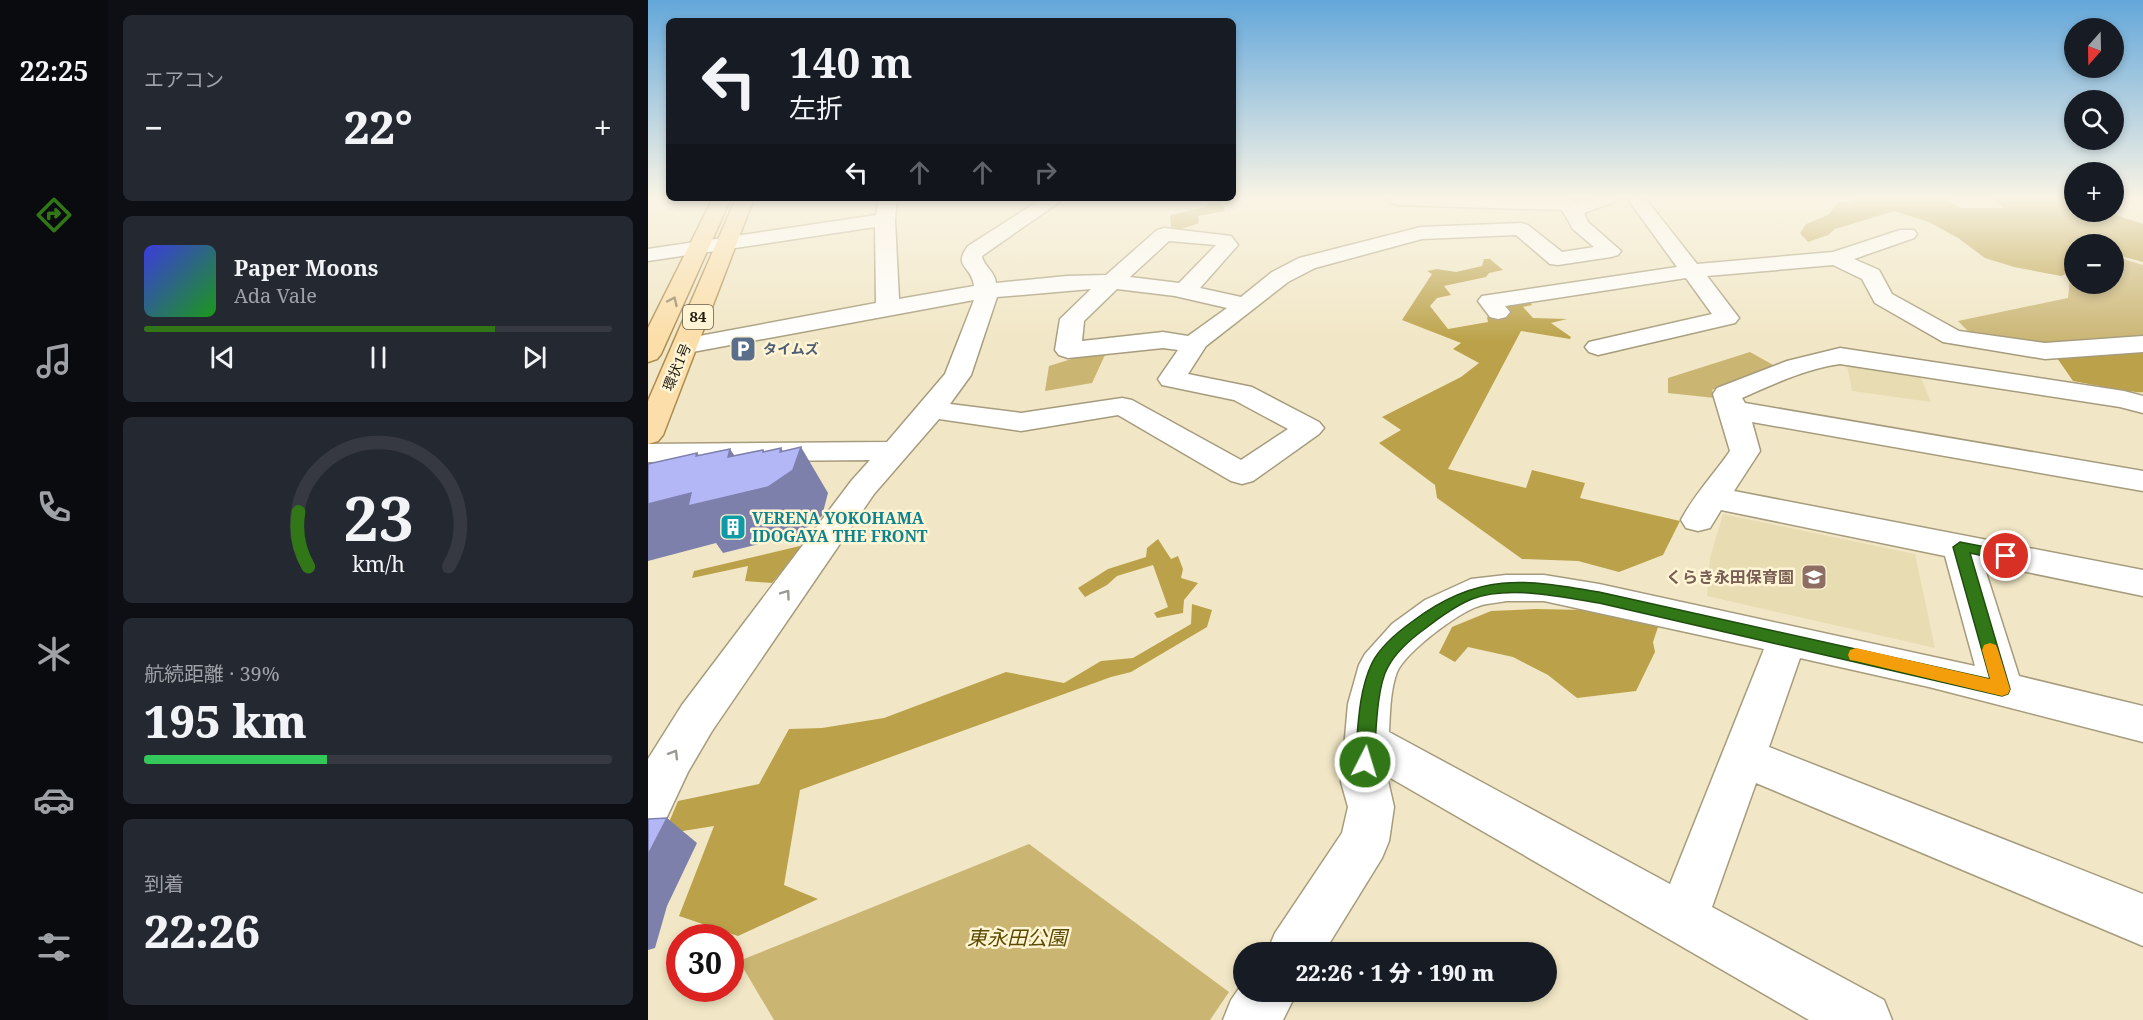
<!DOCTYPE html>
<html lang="ja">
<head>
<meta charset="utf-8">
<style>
	body { margin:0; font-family:"Noto Serif","Noto Sans JP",serif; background:#242831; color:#f1f3f6; height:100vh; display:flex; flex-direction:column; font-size:22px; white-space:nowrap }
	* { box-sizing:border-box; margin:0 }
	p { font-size:20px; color:#9ea1a6 }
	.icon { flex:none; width:33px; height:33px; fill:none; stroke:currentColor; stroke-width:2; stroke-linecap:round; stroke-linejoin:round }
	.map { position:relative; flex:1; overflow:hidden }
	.details { display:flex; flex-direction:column; gap:15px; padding:15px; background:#0d0f14; width:540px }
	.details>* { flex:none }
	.guide { position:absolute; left:18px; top:18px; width:570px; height:183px; border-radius:9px; box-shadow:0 3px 9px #0003; background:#171b24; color:#f1f3f6; overflow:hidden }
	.needle { width:39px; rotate:200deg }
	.fabs { position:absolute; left:1416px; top:18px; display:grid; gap:12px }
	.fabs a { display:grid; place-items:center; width:60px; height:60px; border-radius:50%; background:#171b24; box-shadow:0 3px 9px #0003; font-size:30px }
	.speed { position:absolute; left:18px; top:924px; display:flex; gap:12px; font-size:30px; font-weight:700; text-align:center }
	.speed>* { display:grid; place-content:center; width:78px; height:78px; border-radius:50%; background:#171b24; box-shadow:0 3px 9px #0003; line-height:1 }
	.speed .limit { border:9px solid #d22; background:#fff; color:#111 }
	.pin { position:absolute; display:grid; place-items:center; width:51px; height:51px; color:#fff; margin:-26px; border:3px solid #fff; border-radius:50%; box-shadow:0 2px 6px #0007 }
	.me { position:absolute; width:66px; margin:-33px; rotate:5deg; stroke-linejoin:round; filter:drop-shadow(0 0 4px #0008) }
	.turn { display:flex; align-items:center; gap:21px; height:126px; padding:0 24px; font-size:27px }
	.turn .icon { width:78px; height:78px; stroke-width:2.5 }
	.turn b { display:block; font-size:42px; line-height:51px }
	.lanes { display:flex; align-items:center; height:57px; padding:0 24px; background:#0003; justify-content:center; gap:30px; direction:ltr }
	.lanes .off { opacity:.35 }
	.big { font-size:45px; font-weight:800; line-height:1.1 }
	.details .card { flex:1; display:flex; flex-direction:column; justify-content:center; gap:9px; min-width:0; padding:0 21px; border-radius:9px; background:#242831 }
	.details .dial { align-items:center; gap:0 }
	.dial svg { height:156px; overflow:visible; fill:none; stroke:#363941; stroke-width:7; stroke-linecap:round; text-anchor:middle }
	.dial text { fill:#f1f3f6; stroke:none }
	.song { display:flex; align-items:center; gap:18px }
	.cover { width:72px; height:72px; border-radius:9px; background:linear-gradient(135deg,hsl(240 70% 55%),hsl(120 70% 35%)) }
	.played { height:6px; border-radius:3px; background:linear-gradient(90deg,#317617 75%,#363941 75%) }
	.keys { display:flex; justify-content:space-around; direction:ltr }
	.heat { display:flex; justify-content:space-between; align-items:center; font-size:33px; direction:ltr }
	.charge { height:9px; border-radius:4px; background:linear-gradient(90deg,#34c759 39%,#363941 0) }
	.trip { position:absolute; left:585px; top:942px; width:324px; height:60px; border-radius:30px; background:#171b24; box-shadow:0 3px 9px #0003; font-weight:800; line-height:60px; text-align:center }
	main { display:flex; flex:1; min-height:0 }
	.dock { display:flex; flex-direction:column; width:108px; justify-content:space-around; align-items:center; background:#090b0e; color:#9ea1a6 }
	.dock .icon { width:42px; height:42px }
	.dock .current { color:#317617 }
	.dock b { font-size:27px; color:#f1f3f6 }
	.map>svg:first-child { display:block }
	.built { fill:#e8dcb3 }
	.green { fill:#cab573 }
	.forest { fill:#bba24a }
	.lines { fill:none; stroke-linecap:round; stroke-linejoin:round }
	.minor-casing { stroke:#a69c7d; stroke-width:3 }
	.primary-casing { stroke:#ac8c4e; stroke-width:3 }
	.minor { fill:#fff; fill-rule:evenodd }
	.primary { fill:#fbdea9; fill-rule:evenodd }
	.shaded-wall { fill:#7e80ac }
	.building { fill:#b4b7f6; stroke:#7e80ac; stroke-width:1.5 }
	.oneway { stroke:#988764 }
	.oneway2 { stroke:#9b9993 }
	.route { fill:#317617; stroke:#204d0f; stroke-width:1.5 }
	.slow { fill:#f59e0b }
	.labels { text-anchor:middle; stroke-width:5; stroke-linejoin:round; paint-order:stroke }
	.far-service-label { font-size:14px; font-weight:bold; fill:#4e5e75; stroke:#fff4d3; text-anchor:start }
	.far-street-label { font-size:14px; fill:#201c10; stroke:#fff4d3 }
	.shield { fill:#fff4d3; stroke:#635d4a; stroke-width:1.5 }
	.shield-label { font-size:15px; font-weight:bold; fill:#201c10 }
	.culture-label { font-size:16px; font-weight:bold; fill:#0d838f; stroke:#fff4d3; text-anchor:start }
	.education-label { font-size:16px; font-weight:bold; fill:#785e54; stroke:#fff4d3; text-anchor:end }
	.near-park-label { font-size:20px; font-style:italic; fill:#5c4a01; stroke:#fff4d3 }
</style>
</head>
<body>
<main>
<nav class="dock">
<b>22:25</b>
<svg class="icon current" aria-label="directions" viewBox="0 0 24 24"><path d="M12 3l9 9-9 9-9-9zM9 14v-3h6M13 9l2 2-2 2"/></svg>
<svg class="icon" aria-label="music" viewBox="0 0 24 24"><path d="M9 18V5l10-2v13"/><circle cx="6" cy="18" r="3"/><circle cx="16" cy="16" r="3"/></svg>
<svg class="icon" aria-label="phone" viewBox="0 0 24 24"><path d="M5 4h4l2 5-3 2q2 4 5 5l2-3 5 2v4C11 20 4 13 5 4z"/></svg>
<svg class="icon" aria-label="climate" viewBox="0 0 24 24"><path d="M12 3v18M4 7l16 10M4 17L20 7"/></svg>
<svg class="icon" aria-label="car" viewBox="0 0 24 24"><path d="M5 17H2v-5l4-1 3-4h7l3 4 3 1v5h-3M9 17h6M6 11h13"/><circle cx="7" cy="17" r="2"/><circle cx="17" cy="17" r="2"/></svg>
<svg class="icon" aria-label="filters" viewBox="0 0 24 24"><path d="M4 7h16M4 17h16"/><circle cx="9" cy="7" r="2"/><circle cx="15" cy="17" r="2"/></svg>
</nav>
<section class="details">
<div class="card"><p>エアコン</p>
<div class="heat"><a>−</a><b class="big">22°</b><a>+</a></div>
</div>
<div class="card">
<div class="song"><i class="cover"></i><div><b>Paper Moons</b><p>Ada Vale</p></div></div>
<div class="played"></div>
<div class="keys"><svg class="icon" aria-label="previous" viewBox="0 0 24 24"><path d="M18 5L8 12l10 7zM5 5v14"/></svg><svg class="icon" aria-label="pause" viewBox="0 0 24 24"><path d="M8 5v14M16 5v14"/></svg><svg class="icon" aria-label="next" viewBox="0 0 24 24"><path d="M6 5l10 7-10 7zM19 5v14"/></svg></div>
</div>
<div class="card dial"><svg viewBox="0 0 100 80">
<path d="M14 69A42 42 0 1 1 86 69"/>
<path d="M14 69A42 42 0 0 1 9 41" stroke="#317617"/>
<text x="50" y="56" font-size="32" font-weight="700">23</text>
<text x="50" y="72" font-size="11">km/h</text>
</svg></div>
<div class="card"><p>航続距離 · 39%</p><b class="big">195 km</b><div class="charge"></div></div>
<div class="card"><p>到着</p><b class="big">22:26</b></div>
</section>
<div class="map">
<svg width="1495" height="1020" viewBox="0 0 1495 1020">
	<rect width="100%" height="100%" fill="#f1e7c6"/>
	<!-- built -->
	<path class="built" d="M1199,366L1272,375L1283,402L1204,391Z
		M1075,514L1267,554L1287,648L1059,596L1062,558Z"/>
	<!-- green -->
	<path class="green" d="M1475,259L1495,265V342L1392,348L1323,334L1310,321L1420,298L1422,279L1426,281V284H1466V277L1476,274L1466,270V262Z
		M1102,352L1127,366L1064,390L1067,398L1020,393V378Z
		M457,355L444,383L397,391L401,366L430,357Z
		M381,844L581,992L562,1020H126L91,961Z"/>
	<!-- forest -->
	<path class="forest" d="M1210,198H1295L1313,208H1356L1345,198H1426V212H1459L1495,224V262L1469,255L1466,257V244H1426V271L1413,276L1366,267L1337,258L1310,238L1281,222L1246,211L1187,229L1180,235L1160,242L1152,233L1158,224L1180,215L1191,201L1203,203Z
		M574,200L572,203L575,205L577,211L550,216L551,223L533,229L523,227L522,215L558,207L562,201Z
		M836,259H842L855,270L841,273L838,277L796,286L803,295L789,298L782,306L800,329L840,322L839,317L859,315L853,306L881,301L884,305L875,307L885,318L919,319L903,323L923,337L922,339L873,331L800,469L878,488L884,470L937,483L932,498L1032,521L1015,555L971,572L930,561L874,559L789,498L787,485L731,443L753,430L734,417L813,377L831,363L805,349L813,343L754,320L784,274L779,271L789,269L808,272L834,266Z
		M1495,353V392C1488,394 1437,383 1425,381L1409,358Z
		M510,539L523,559L530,556L535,569L533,578L550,583L536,600L535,613L509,618L506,613L520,607L505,565L469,576L459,585L437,597L430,588L460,569L498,557L499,548Z
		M156,545L124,583L97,581L100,566L44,578L46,571Z
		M544,604L564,610L559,627L483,672L463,677L152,790L136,885L170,899L90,936L31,916L66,826L16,834L30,801L111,784L141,729L174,728L236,718L358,672L416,683L453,661L485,658L543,624Z
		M887,609L937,610L1010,627L1005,642L1007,652L988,691L929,698L900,675L865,657L820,647L807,662L791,653L804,627L843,611Z"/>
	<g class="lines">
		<!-- minor casing -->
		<g class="minor-casing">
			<path id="minor" d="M231,198H249L247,220L251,299L326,286C324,265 304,268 320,246L395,198H417L334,256C335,266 347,271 348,283L419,276L458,275L509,230L516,228L583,236L590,245L552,288L593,297L624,272L651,258L773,227L873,223L880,225L914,252L946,247L925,229L914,210L750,205L743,203L742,198H922L928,203L942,198H968L966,202L936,213L940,222L973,251L970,255L963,257L910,265L902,264L868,235L774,239L667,268L640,282L558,346L540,374L604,387L671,422L676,428L671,434L605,481L594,484L583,481L470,415L373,431L291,419L226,494L64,731L40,772L17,821L0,828V759L34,705L204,480L222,460L0,462V444L239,442L297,374L326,300L39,353L30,350L26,345L30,340L228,303L227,227L0,261V249L228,215ZM521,241L568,245L531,283L482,277ZM443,289L412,319L407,350L411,355L420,358L515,348L530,350L510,379L514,385L586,400L640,429L593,460L484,400L474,398L373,413L302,404L323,375L349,297ZM469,289L527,296L579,308L540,336L515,332L434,341L436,321Z
				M979,198H997L1049,264L1185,252L1252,230H1266L1269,234L1266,238L1206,259L1231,270L1244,294L1311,331L1397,343L1495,336V352L1397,359L1295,342L1227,303L1214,279L1185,265L1059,276L1091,318L1087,323L950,355L941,352L937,347L941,342L1064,314L1038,278L857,306L862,312L858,317L850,319L842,317L830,301L834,296L1029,267Z
				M1192,348L1476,391L1495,396V413L1472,407L1192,364C1157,369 1126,384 1094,398L1097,403L1495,471V491L1104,422L1112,451L1086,491L1495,570V596L1335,563L1371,676L1495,706V742L1281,687L1152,658L1121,747L1495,894V946L1108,783L1064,907L1236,1000L1244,1020H1161L739,776L746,807L741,841L734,858L676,952H619L627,933L694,833L700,807L693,782L700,704L711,665L717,654L744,624L777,600L823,579L858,575H896L951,584L1327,666L1297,556L1073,510L1062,528L1050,531L1038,528L1033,520C1046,495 1066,474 1082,451L1065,394L1069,388L1139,361ZM858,601H896L1116,649L1022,884L741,732C742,713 742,691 749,672C758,652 809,613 831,606C839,603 849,603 858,601Z
				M596,981V992H649L635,1020H575L583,1000Z"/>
		</g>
		<!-- primary casing -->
		<g class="primary-casing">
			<path id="primary" d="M65,198H83L13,354L9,359L0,362V328Z
				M88,198H106L15,435L10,441L0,444V401Z"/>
		</g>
		<!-- minor -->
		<use href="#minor" class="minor"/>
		<!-- primary -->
		<use href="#primary" class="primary"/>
	</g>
	<!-- shaded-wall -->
	<path class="shaded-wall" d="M153,447L180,493L174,516L151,534L75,553L68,543L0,561V504L43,493L49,453L79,497L80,457L82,449L110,490L115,450L133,478L132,452L133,448L145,468Z
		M19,818L49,843L19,906L7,948L0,950V855Z"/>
	<!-- building -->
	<path class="building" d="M153,447L145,470L120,487L40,506L43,493L0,504V464L49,453L48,456L82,449L80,457L115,450V452L133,448L132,452Z
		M19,818L0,855V819Z"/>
	<!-- one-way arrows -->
	<defs><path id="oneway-chevron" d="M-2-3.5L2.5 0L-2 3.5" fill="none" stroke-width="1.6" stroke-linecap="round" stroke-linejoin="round" transform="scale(1.5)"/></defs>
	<use class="oneway" href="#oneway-chevron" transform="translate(25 301) rotate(-65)"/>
	<g class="oneway2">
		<use href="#oneway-chevron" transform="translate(138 594) rotate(-54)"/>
		<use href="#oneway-chevron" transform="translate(26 754) rotate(-59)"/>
	</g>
	<!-- sky -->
	<linearGradient id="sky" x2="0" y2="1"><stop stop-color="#63a7da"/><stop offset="0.58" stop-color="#f9f4e5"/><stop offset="1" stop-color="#f9f4e5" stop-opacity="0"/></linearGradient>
	<rect width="1495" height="341" fill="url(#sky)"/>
	<!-- route -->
	<path class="route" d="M1312,542L1358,551L1365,556L1358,561L1322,553L1362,689L1360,694L1354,696L951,603C915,597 860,585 824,599C807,606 792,617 778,628C764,638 748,652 740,667C728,688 728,737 726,762L723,767L717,770L710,767L707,762C710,730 710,692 724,663C732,647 751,631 765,621C830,572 876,579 951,592L1342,679L1305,547Z"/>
	<!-- slow -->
	<path class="slow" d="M1342,643L1348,645L1350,650L1362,689L1360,694L1354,696L1208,661L1202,660L1200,655L1202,650L1208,648L1342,679L1334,650L1336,645Z"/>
	<!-- icons -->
	<defs>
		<g id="parking-square" transform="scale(1.35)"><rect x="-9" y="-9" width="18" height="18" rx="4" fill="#5c6f8a" stroke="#fff4d3"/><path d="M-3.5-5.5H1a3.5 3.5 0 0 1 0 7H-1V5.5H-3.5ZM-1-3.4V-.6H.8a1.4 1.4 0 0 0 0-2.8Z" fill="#fff"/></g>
		<g id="building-square" transform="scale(1.35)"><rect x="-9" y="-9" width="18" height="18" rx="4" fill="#0f9aa8" stroke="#fff4d3"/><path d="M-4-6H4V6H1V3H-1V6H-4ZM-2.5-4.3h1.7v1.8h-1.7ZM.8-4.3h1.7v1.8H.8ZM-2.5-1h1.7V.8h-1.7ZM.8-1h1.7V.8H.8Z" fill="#fff"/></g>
		<g id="school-square" transform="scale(1.35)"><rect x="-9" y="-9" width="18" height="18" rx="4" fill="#8d6e63" stroke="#fff4d3"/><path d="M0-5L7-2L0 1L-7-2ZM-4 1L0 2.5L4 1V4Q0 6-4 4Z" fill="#fff"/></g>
	</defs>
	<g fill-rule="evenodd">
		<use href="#parking-square" x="95" y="349"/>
		<use href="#building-square" x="85" y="527"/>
		<use href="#school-square" x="1166" y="577"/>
	</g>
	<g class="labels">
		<!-- far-service labels -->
		<g class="far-service-label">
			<text x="115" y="354">タイムズ</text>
		</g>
		<!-- far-street labels -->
		<g class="far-street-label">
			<text transform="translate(29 367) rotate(-67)" y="5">環状1号</text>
		</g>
		<!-- shield labels -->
		<rect class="shield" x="35" y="305" width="30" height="24" rx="4.5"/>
		<g class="shield-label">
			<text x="50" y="322">84</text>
		</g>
		<!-- culture labels -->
		<g class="culture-label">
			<text x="104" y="524">VERENA YOKOHAMA<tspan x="104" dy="18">IDOGAYA THE FRONT</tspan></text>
		</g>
		<!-- education labels -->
		<g class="education-label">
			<text x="1146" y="583">くらき永田保育園</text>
		</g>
		<!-- near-park labels -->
		<g class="near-park-label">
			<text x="369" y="945">東永田公園</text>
		</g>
	</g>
</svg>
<div class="fabs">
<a><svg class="needle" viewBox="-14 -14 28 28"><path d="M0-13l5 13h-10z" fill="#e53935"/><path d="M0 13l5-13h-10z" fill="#9ea1a6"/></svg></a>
<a><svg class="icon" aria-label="search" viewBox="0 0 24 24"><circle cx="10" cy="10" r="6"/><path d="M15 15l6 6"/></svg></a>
<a>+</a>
<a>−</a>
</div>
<div class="speed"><div class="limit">30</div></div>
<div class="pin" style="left:1358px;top:556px;background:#d93025"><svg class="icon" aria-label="arrive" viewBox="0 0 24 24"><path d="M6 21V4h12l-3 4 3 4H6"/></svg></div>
<svg class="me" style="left:717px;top:762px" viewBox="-20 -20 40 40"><circle r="17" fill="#317617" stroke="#fff" stroke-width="3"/><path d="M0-11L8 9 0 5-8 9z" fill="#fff"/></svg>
<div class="trip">22:26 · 1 分 · 190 m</div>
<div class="guide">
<div class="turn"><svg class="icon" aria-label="left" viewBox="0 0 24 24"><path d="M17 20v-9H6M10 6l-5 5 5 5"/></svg><div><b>140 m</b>左折</div></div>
<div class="lanes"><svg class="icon" aria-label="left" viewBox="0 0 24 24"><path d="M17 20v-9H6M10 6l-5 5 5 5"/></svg><svg class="icon off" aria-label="ahead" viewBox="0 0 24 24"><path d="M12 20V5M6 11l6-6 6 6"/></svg><svg class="icon off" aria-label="ahead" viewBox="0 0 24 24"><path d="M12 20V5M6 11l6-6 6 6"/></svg><svg class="icon off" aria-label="right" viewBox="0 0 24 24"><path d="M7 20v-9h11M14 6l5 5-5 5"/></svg></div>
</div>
</div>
</main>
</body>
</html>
